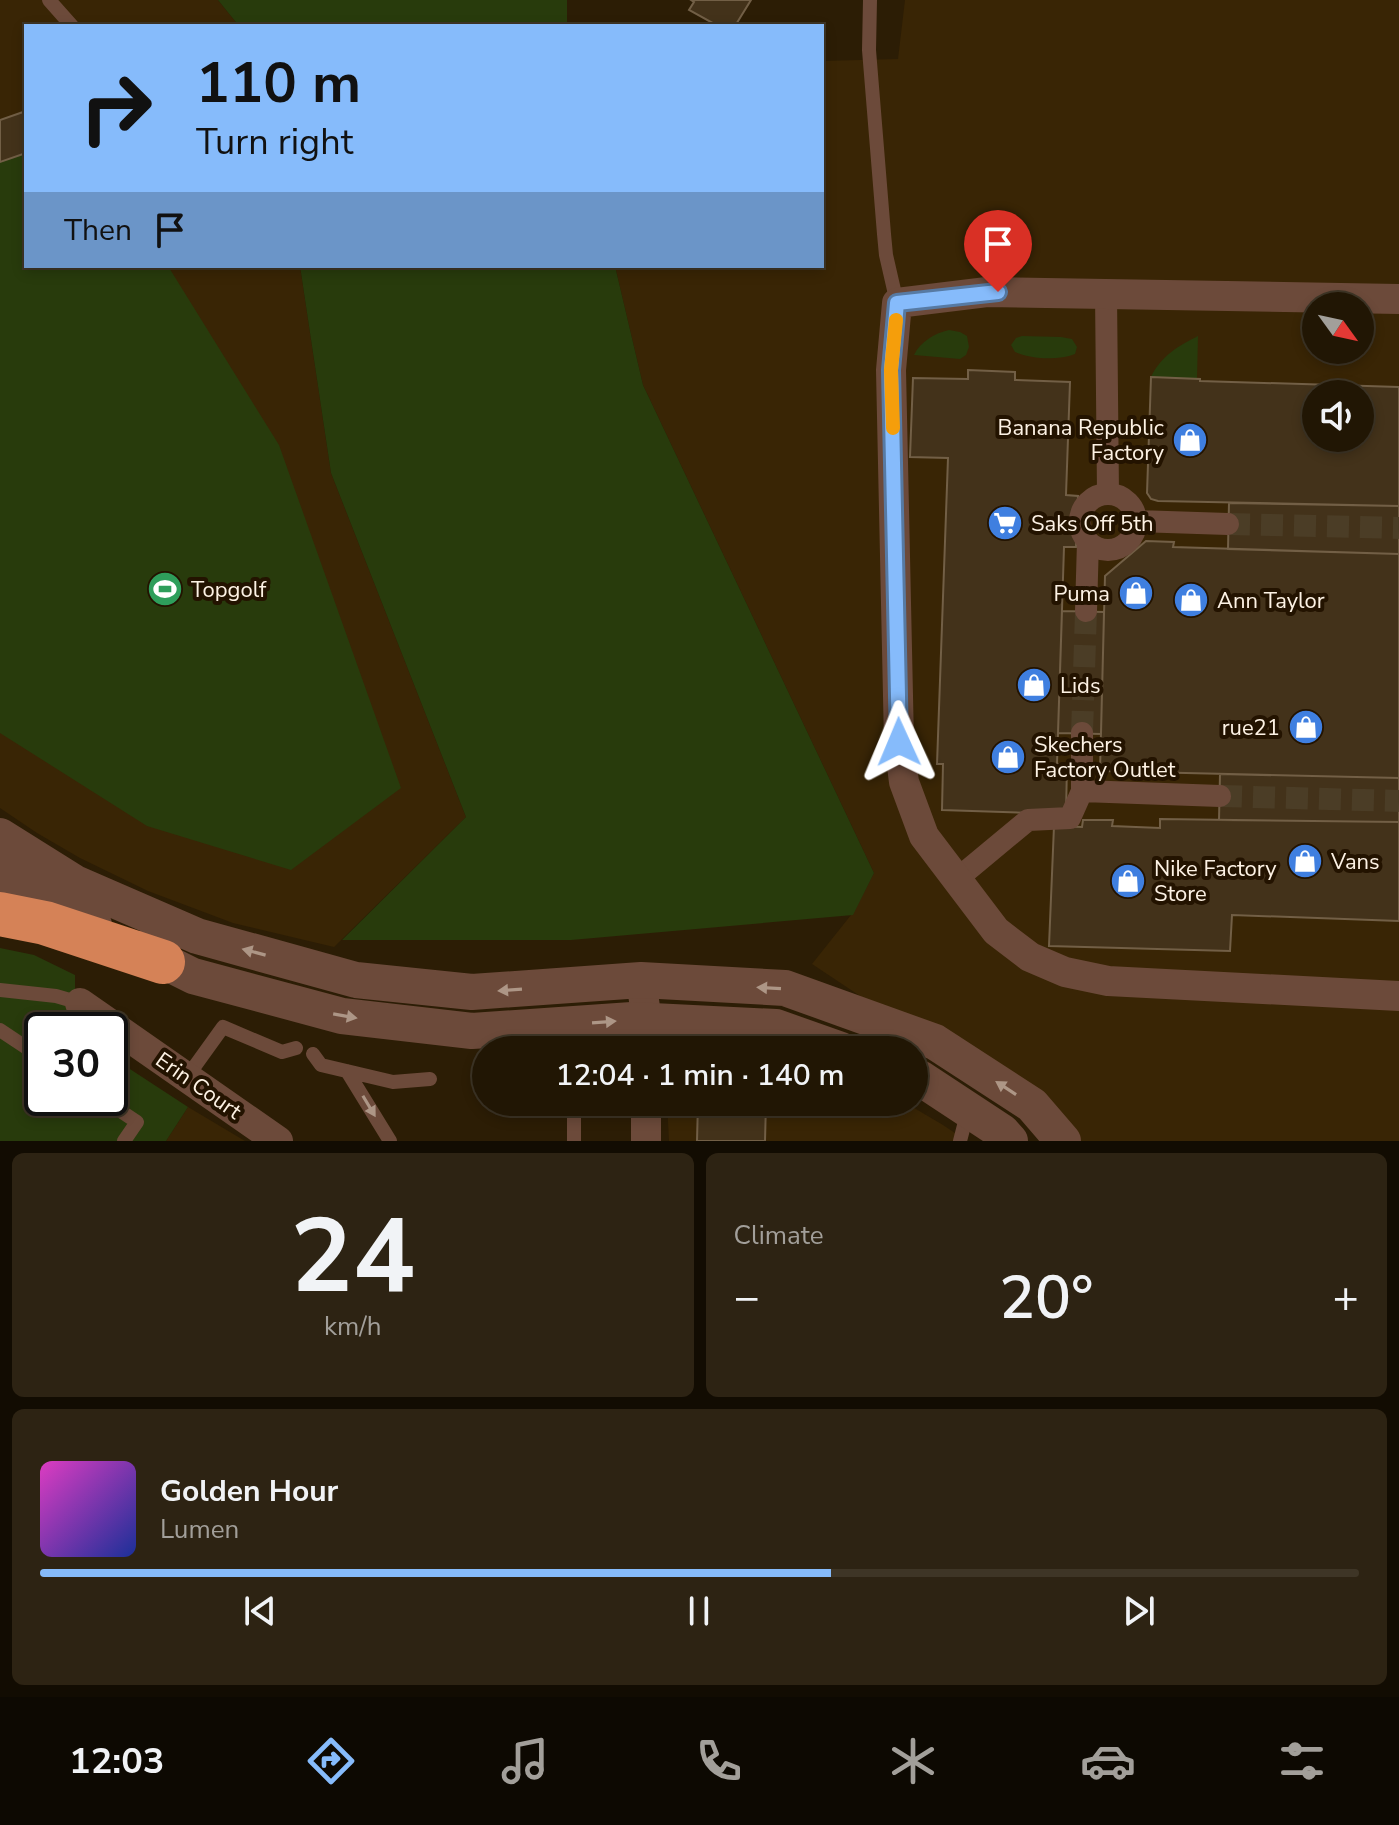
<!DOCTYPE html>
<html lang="en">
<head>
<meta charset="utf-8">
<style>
	body { margin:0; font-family:"Nunito Sans",sans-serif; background:#2d2313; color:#f1f3f6; height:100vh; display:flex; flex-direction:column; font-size:30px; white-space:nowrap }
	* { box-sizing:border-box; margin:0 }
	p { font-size:26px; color:#a29f9a }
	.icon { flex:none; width:44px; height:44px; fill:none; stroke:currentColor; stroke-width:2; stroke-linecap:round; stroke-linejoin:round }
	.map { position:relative; height:1141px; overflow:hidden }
	.side { display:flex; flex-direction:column; gap:12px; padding:12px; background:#120c02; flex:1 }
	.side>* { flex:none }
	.guide { position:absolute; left:24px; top:24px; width:800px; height:244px; border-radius:0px; box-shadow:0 4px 12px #0003,0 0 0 2px #3e3526; background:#86bbfb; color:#111; overflow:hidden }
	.needle { width:52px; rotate:123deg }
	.controls { position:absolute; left:1302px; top:292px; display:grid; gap:16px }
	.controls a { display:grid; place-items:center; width:72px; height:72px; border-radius:50%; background:#211604; box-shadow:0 4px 12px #0003,0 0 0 2px #3e3526; font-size:40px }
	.speed { position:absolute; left:24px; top:1012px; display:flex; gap:16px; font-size:40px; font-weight:700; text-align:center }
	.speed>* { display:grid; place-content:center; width:104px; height:104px; border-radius:50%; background:#211604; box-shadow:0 4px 12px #0003,0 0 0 2px #3e3526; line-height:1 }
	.speed .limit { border:4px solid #111; border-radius:12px; background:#fff; color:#111 }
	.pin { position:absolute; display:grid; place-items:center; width:68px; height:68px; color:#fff; margin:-82px -34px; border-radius:50% 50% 50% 0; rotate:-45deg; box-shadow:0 0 8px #0007 }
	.pin .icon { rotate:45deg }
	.me { position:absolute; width:88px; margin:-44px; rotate:359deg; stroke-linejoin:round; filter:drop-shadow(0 0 6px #0008) }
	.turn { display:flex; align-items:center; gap:28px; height:168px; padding:0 40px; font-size:36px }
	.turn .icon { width:104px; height:104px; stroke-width:2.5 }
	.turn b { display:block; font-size:56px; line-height:68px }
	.then { display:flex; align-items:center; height:76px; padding:0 40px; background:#0003; gap:16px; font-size:30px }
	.big { font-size:60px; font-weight:600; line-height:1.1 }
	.side .widget { flex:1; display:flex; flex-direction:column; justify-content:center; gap:12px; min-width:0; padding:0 28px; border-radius:12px; background:#2d2313 }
	.side .dial { align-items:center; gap:0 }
	.dial b { font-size:104px; line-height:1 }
	.song { display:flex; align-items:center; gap:24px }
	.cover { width:96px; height:96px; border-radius:12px; background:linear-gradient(135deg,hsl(310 70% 55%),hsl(230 70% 35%)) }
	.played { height:8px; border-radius:4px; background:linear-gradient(90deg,#86bbfb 60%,#3e3526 60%) }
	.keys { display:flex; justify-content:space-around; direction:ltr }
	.heat { display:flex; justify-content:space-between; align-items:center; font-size:44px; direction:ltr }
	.side .tiles { flex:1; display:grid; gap:12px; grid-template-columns:1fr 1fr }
	.widget:last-child { grid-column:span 2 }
	.trip { position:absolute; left:472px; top:1036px; width:456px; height:80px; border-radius:40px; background:#211604; box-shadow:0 4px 12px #0003,0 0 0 2px #3e3526; font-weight:600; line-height:80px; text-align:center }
	.menu { display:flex; height:128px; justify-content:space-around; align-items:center; background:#0d0902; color:#a29f9a }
	.menu .icon { width:56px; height:56px }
	.menu .on { color:#86bbfb }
	.menu b { font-size:36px; color:#f1f3f6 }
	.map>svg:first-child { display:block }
	.built { fill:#392505; fill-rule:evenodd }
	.green { fill:#283b0c }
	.building { fill:#43321a; stroke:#725f46; stroke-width:2; fill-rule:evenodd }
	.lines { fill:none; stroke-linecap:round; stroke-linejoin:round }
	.pedestrian-tunnel { stroke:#4b3d26; stroke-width:22; stroke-dasharray:22 11; stroke-linecap:butt }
	.service { stroke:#6c4a3a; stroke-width:14 }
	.pedestrian { stroke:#6c4a3a; stroke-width:22 }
	.minor { stroke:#6c4a3a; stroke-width:30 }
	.tertiary { stroke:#6c4a3a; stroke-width:36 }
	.motorway { stroke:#d58257; stroke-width:44 }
	.oneway { fill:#ad9686 }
	.route-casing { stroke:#577aa3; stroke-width:20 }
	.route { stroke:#86bbfb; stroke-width:14 }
	.slow { stroke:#f59e0b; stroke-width:14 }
	.labels { text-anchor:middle; stroke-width:8; stroke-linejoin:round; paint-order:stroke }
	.poi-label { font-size:22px; fill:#fdf2e4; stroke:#231300; text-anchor:start }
	.street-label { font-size:22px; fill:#fdf2e4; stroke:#231300 }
</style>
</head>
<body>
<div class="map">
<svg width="1399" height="1141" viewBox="0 0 1399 1141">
	<rect width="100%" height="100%" fill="#2c1d05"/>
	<!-- built -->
	<path class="built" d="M0,0H218L239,26H26V266H300L331,473L466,817L334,947L233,923L148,891L80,858L37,833L0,808Z
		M905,0H1399V1141H1078L812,964L855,910L874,873L643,385L615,266H822V61L898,59ZM1316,306H1360V350H1316ZM1316,394H1360V438H1316Z
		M667,1102H904L943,1125L967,1141H669Z
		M188,1107L245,1141H166Z"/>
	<!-- green -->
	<path class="green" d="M218,0H567V26H239Z
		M26,153V266H168L279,445L401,788L291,870L147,826L0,733V162Z
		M300,266H615L643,385L874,873L853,915L571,940H342L466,817L331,473Z
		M949,330L960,332L967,336L969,347L966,355L960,359L914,355C920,342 935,333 949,330Z
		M1022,336L1061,337L1072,339L1077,347L1075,354C1058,361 1031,359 1015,352L1011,345L1016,338Z
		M1198,336L1197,379L1151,377C1161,356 1178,346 1198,336Z
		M0,948L34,955L75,975V1030H42V1098H110V1056L188,1107L166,1141H0Z"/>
	<!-- building -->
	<path class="building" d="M691,0H751L735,26H718L689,10L694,2Z
		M26,111V153L0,162V120Z
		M968,370L1015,372V380L1070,382L1066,495L1078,496L1076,547H1064L1057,764H1067L1066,814L942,810L943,764H937L948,458L910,457L913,378L968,379Z
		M1151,377L1200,379V381L1399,387V506L1158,501L1151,499L1147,493ZM1316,394H1360V438H1316Z
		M1229,503L1399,506V554L1228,549Z
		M1146,541L1174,542L1173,547L1399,554V778L1100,771L1105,576Z
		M1062,611L1104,612L1101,734L1058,733Z
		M1220,774L1399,778V822L1219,820Z
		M1160,819L1399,822V921L1232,915L1230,951L1049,946L1054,826L1082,827L1083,820H1113L1112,826L1160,828Z
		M698,1102H766L765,1141H697Z"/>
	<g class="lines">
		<!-- pedestrian-tunnel -->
		<path class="pedestrian-tunnel" d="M1228,524L1399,528
			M1082,733L1086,611
			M1220,796L1399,801"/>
		<!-- service -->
		<path class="service" d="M49,0L72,26
			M870,0L869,50L884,234L886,255L897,303
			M0,990L56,996L80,1003L61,1030
			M0,1030L42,1058
			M313,1054L321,1065L393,1082L430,1079
			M347,1071L390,1141
			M187,1077L223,1027L282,1052L296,1048
			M101,1098L137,1122L124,1141
			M574,1102V1141
			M960,1141L968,1110"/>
		<!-- pedestrian -->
		<path class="pedestrian" d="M1106,294L1108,494
			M1080 522a28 28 0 1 1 56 0a28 28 0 1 1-56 0Z
			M1137,521L1228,524
			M1086,611L1088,541
			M1082,791L1220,796
			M957,879L1028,820L1070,818L1082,791V733"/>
		<!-- minor -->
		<path class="minor" d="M1399,299L987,292L897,303L891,370L899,742L904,782L924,836L996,931L1030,957L1065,972L1108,981L1399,996
			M641,980L647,1021V1050
			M80,1003L278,1141
			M646,1141V1102"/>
		<!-- tertiary -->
		<path class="tertiary" d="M0,836L75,883L197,936L356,980L472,992L641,980L785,988L935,1042L1032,1105L1063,1141
			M0,872L25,888L94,925
			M139,949L193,976L342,1016L472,1031L632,1020L776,1027L841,1050
			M914,1076L920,1078L1002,1132L1010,1141"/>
		<!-- motorway -->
		<path class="motorway" d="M0,914L45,923L163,962"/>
	</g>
	<!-- one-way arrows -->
	<defs><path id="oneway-solid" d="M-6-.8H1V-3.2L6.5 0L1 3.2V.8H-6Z" transform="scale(2)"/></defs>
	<g class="oneway">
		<use href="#oneway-solid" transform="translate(254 952) rotate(-165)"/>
		<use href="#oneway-solid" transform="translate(769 988) rotate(-177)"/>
		<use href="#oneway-solid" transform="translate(510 990) rotate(176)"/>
		<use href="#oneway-solid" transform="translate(345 1016) rotate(10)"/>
		<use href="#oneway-solid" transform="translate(604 1022) rotate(-4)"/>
		<use href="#oneway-solid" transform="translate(1006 1088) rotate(-147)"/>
		<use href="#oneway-solid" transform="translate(369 1106) rotate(59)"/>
	</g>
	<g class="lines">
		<!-- route casing -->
		<g class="route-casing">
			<path id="route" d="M899,742L891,370L897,303L998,292"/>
		</g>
		<!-- route -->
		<use href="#route" class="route"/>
		<!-- slow -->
		<path class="slow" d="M893,428L891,370L896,320"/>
	</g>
	<!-- icons -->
	<defs>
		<g id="shop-disc" transform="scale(1.8)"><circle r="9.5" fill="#3f7fe0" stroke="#231300"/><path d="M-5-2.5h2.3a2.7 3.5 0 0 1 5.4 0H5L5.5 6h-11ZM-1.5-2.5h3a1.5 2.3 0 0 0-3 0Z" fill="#fff"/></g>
		<g id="supermarket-disc" transform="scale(1.8)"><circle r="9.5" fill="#3f7fe0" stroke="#231300"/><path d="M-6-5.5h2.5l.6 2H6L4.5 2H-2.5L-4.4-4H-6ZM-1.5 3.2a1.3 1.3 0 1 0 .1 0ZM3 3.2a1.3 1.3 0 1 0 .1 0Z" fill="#fff"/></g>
		<g id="stadium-disc" transform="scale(1.8)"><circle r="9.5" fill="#2e9e5b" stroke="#231300"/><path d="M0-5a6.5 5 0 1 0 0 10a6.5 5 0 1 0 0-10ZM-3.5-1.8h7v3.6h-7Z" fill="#fff"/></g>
	</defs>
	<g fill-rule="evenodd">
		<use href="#shop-disc" x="1190" y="440"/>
		<use href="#supermarket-disc" x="1005" y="523"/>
		<use href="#stadium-disc" x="165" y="589"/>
		<use href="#shop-disc" x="1136" y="593"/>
		<use href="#shop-disc" x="1191" y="600"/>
		<use href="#shop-disc" x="1034" y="685"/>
		<use href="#shop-disc" x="1306" y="727"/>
		<use href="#shop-disc" x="1008" y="757"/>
		<use href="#shop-disc" x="1305" y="861"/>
		<use href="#shop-disc" x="1128" y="881"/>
	</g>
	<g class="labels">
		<!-- poi labels -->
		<g class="poi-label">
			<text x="1164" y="435" text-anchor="end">Banana Republic<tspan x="1164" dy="25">Factory</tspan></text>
			<text x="1031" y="531">Saks Off 5th</text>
			<text x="191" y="597">Topgolf</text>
			<text x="1110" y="601" text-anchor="end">Puma</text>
			<text x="1217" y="608">Ann Taylor</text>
			<text x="1060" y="693">Lids</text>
			<text x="1280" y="735" text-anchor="end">rue21</text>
			<text x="1034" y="752">Skechers<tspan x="1034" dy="25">Factory Outlet</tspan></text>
			<text x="1331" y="869">Vans</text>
			<text x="1154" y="876">Nike Factory<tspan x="1154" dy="25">Store</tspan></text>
		</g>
		<!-- street labels -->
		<g class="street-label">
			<text transform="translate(199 1085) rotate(35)" y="8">Erin Court</text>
		</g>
	</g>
</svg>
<div class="controls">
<a><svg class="needle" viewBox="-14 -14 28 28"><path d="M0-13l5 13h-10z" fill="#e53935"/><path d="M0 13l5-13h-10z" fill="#a29f9a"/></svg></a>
<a><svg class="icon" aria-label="sound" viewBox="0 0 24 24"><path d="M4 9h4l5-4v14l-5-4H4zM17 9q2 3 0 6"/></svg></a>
</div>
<div class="speed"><div class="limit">30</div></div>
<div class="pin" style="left:998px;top:292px;background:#d93025"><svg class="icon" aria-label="arrive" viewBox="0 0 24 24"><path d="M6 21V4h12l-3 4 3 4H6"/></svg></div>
<svg class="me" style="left:899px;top:742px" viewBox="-20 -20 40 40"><path d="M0-17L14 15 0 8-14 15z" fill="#86bbfb" stroke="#fff" stroke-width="4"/></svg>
<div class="trip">12:04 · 1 min · 140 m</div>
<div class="guide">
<div class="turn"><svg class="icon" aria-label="right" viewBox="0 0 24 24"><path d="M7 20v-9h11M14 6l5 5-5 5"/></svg><div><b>110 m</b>Turn right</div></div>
<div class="then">Then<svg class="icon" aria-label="arrive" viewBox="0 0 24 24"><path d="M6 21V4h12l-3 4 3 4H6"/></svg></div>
</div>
</div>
<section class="side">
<div class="tiles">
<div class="widget dial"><b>24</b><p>km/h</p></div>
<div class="widget"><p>Climate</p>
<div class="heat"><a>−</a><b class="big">20°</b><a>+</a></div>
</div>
<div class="widget">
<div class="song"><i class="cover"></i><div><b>Golden Hour</b><p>Lumen</p></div></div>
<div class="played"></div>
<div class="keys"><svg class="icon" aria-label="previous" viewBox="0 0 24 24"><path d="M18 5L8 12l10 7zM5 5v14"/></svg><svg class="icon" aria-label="pause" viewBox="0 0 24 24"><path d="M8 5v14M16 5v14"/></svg><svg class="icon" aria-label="next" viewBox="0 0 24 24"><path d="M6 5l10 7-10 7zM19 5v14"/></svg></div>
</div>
</div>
</section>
<nav class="menu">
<b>12:03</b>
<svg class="icon on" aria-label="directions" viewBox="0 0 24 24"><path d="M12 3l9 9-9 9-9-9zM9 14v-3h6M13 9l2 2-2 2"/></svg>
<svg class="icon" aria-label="music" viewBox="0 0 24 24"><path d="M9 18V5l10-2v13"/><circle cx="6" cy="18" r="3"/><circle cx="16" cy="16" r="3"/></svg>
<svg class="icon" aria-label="phone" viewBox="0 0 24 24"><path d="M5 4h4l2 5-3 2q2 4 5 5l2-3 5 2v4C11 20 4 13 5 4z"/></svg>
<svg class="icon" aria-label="climate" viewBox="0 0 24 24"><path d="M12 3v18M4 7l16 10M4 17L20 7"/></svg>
<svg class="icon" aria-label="car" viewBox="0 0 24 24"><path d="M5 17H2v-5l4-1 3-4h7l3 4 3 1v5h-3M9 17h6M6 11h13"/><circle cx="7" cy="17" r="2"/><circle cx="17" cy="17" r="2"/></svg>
<svg class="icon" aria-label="filters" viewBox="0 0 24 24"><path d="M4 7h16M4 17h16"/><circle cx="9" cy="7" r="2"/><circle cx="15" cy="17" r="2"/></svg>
</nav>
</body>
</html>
